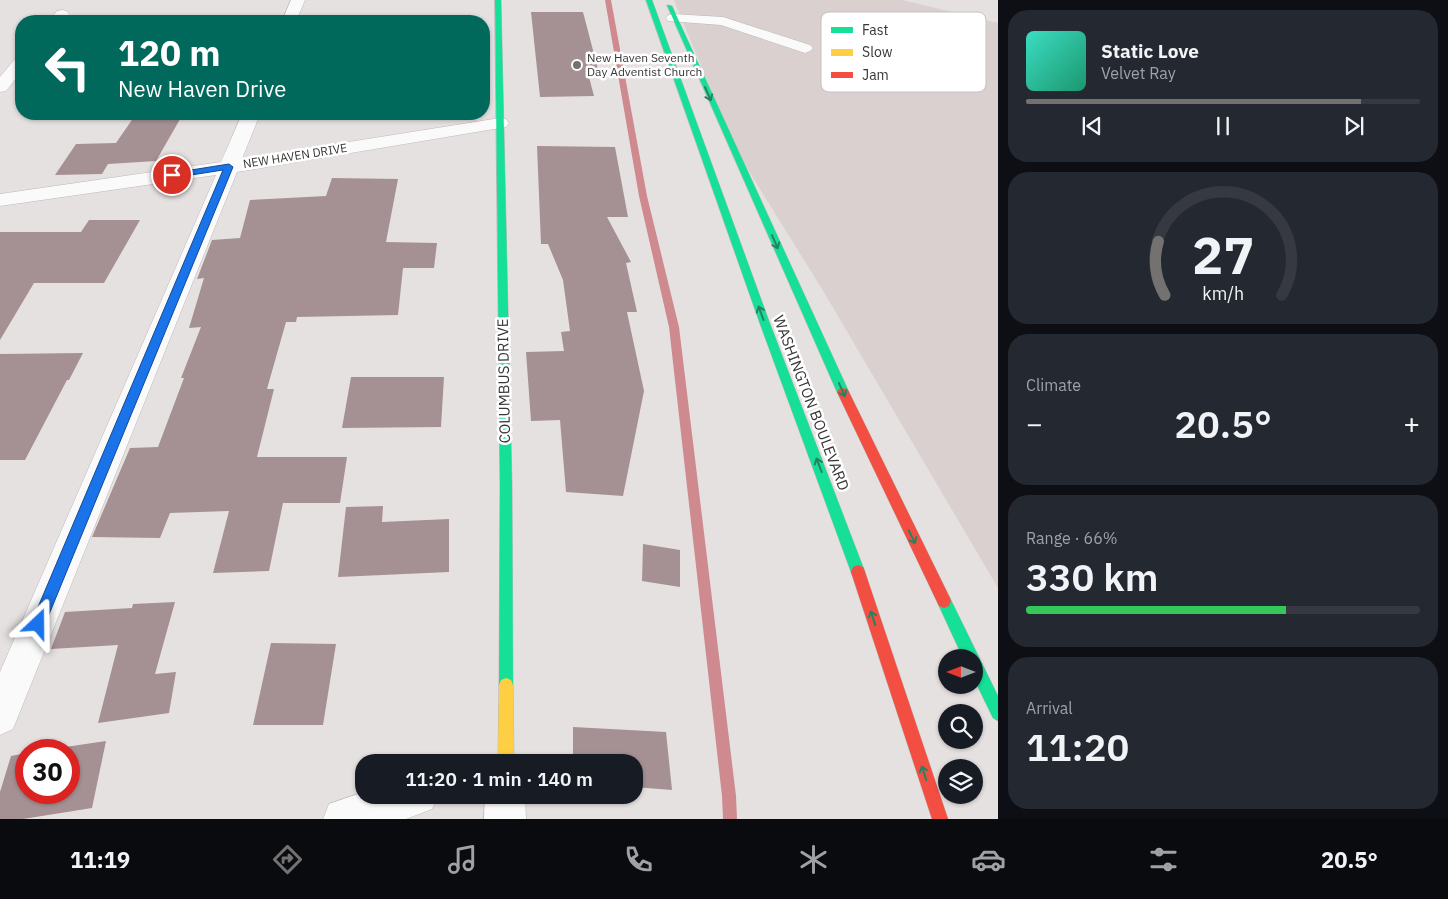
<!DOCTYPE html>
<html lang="en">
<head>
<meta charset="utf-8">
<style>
	body { margin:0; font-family:"IBM Plex Sans",sans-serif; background:#242831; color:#f1f3f6; height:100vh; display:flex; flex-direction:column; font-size:19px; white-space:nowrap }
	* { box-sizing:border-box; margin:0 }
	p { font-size:16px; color:#9ea1a6 }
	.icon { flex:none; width:28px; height:28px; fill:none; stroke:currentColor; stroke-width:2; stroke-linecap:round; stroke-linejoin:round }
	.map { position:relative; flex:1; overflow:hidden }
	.drawer { display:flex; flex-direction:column; gap:10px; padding:10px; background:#0d0f14; width:450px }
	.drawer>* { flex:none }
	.banner { position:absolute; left:15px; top:15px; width:475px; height:105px; border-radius:20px; box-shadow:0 1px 4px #0004; background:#00695c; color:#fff; overflow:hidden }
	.needle { width:32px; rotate:270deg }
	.controls { position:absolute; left:938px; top:649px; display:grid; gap:10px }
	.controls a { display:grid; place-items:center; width:45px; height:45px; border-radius:50%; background:#171b24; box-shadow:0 1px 4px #0004; font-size:25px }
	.speed { position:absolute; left:15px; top:739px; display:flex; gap:10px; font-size:25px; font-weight:700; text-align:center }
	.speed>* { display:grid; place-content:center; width:65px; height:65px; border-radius:50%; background:#171b24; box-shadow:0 1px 4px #0004; line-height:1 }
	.speed .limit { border:8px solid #d22; background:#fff; color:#111 }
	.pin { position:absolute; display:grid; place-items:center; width:42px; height:42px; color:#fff; margin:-21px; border:2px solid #fff; border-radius:50%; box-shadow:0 1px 5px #0007 }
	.me { position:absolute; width:55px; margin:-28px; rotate:23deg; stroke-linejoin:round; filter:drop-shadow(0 0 4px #0008) }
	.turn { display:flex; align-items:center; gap:18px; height:105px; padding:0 20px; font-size:22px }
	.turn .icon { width:65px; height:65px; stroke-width:2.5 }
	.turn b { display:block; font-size:35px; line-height:42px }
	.big { font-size:38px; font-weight:600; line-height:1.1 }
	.drawer .card { flex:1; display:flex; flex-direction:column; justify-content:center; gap:8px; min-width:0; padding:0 18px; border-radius:20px; background:#242831 }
	.drawer .dial { align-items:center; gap:0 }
	.dial svg { height:130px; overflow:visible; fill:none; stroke:#363941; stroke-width:7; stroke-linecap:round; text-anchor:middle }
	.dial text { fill:#f1f3f6; stroke:none }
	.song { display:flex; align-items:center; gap:15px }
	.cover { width:60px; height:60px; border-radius:8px; background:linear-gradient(135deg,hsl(170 70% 55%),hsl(160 70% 35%)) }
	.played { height:5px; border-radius:2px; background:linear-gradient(90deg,#747171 85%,#363941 85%) }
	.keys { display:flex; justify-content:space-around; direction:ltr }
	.heat { display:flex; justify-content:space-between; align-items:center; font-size:28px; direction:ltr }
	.charge { height:8px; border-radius:4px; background:linear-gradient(90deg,#34c759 66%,#363941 0) }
	.trip { position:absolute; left:355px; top:754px; width:288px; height:50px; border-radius:20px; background:#171b24; box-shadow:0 1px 4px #0004; font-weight:600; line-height:50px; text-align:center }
	.tabs { display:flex; height:80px; justify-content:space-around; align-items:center; background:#090b0e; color:#9ea1a6 }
	.tabs .icon { width:35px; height:35px }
	.tabs .active { color:#747171 }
	.tabs b { font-size:22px; color:#f1f3f6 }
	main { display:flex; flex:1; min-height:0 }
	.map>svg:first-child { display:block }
	.built { fill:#dad0d0 }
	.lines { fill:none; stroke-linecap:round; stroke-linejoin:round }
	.stream { fill:#ce8a8e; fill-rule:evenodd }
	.building { fill:#a59193 }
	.street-casing { stroke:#bcb8b9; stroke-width:1 }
	.fast-casing { stroke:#bcb8b9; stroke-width:1 }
	.slow-casing { stroke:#bcb8b9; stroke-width:1 }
	.jam-casing { stroke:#bcb8b9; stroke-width:1 }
	.street { fill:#fbfafa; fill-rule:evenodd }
	.fast { fill:#16e098; fill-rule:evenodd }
	.slow { fill:#ffcf43; fill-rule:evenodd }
	.jam { fill:#f24e42; fill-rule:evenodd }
	.oneway { stroke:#288262 }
	.route { fill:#1a73e8; stroke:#114b97 }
	.poi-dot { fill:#747171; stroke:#fff; stroke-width:2 }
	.labels { text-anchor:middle; stroke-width:5; stroke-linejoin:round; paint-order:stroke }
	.far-poi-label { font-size:12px; fill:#373535; stroke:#fff; text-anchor:start }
	.far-street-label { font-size:12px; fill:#373535; stroke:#fff }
	.street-label { font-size:15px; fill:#373535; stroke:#fff }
	.key { fill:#fff; stroke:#c3c2c2; stroke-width:1 }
	.key-label { font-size:14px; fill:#373535 }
</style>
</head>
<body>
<main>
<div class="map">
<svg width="998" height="819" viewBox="0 0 998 819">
	<rect width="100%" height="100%" fill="#e6e1e1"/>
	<!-- built -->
	<path class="built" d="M674,0H902L998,23V588L822,289L735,149Z"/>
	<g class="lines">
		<!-- stream -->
		<path class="stream" d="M605,0H611L647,196L679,327L736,796L737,819H723L722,796L669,327L639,196Z"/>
	</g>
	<!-- building -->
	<path class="building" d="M531,12H583L600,77H589L594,96L540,97Z
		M136,114H183L156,161L108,164L102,174L55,175L76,144L116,143Z
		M537,146L615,147L628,217H607L631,262L626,263L637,312H627L644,391L623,496L566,492L560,420L531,421L526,352L564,351L561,332L570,331L563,280L548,244H541Z
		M332,178L398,179L386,242L437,243L434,268H403L398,315L297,317L296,322H286L267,389H274L257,457H347L340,503H283L269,571L213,573L229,511L170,513L160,538L92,537L130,448L158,447L184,378H181L201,327L189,328L204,278L197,279L212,240L240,238L250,200L326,196Z
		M89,220H140L104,283H34L0,340V232H81Z
		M83,353L69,380H67L25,460H0V354Z
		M351,377H444L441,427L342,428Z
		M383,506L382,522L449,519V572L338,577L346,507Z
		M643,544L680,550V587L642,581Z
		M175,602L155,674L176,672L169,713L98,723L118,645L51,649L65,612L132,608L133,604Z
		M271,643L336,644L323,725H253Z
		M573,727L666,732L672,790L634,787V762H573Z
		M106,741L92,808L23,819H0V792L11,756L26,753V792H69V750H45Z"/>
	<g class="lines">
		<!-- street casing -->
		<g class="street-casing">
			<path id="street" d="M291,0H305L296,21H282Z
				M62,10L67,11L69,14L64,21H49L57,11Z
				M673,14L723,17L810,45L813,48L810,51L805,53L721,25L668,21L666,18L668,15Z
				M21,57V72L6,91L0,92V77L15,59Z
				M242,114H260L242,159L500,118L506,119L509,123L506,127L500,128L237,172L13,729L0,735V672L216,175L0,206V194L221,162Z
				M364,792V795H438L432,809L406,819H323L329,804Z
				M485,795H525L526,819H484Z"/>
		</g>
		<!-- fast casing -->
		<g class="fast-casing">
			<path id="fast" d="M495,0H501L512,485L513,685L511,690L506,692L501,690L499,685L500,485Z
				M646,0H652L769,321L865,572L863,577L858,579L853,577L851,572L759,321Z
				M667,5L672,6L849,392L847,395H839L837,392Z
				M944,594L949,596L998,696V721L993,718L974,679V658H963L939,606L937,601L939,596Z"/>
		</g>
		<!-- slow casing -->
		<g class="slow-casing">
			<path id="slow" d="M506,678L511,680L513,685L514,762H498L499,685L501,680Z"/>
		</g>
		<!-- jam casing -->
		<g class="jam-casing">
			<path id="jam" d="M843,388L847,389L849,392L949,596L951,601L949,606L944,608L939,606L837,392L839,389Z
				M858,565L863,567L865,572L948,819H932L851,572L853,567Z"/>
		</g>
		<!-- street -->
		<use href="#street" class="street"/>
		<!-- fast -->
		<use href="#fast" class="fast"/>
		<!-- slow -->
		<use href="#slow" class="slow"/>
		<!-- jam -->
		<use href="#jam" class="jam"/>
	</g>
	<!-- one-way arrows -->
	<defs><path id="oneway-shaft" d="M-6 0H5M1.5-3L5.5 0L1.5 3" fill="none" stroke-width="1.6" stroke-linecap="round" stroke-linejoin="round" transform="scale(1.25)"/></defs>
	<g class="oneway">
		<use href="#oneway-shaft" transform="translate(708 94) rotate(66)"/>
		<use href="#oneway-shaft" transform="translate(775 242) rotate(66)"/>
		<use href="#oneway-shaft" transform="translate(761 313) rotate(-110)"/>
		<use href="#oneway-shaft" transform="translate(842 390) rotate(66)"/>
		<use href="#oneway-shaft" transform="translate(819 465) rotate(-111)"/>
		<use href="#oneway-shaft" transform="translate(912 537) rotate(64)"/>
		<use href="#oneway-shaft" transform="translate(873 618) rotate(-108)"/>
		<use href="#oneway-shaft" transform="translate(924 773) rotate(-108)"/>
	</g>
	<!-- route -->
	<path class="route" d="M229,164L233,167L43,629L38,631L33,629L31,624L33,619L223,170L172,178L167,175L172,173Z"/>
	<!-- markers -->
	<circle class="poi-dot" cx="577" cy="65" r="5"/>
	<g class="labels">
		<!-- far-poi labels -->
		<g class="far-poi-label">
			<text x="587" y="62">New Haven Seventh<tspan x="587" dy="14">Day Adventist Church</tspan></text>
		</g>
		<!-- far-street labels -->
		<g class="far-street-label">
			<text transform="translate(295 156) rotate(-9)" y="4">NEW HAVEN DRIVE</text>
		</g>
		<!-- street labels -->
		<g class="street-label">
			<text transform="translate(504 381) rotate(-91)" y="5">COLUMBUS DRIVE</text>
			<text transform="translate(811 403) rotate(69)" y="5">WASHINGTON BOULEVARD</text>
		</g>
	</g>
	<!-- legend -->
	<rect x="821" y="12" width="165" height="80" rx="8" class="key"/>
	<rect x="831" y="27" width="22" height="6" fill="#16e098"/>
	<rect x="831" y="49" width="22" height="7" fill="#ffcf43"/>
	<rect x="831" y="72" width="22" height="6" fill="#f24e42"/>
	<g class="key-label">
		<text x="862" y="35">Fast</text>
		<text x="862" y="57">Slow</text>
		<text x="862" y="80">Jam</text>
	</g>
</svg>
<div class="controls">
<a><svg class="needle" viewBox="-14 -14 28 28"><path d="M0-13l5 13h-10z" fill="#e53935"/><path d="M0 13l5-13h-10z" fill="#9ea1a6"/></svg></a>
<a><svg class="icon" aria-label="search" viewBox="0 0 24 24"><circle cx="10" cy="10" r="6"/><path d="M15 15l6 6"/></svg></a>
<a><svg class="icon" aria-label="layers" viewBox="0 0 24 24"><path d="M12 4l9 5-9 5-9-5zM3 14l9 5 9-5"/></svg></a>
</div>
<div class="speed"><div class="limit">30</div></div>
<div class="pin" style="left:172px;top:175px;background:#d93025"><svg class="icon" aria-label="arrive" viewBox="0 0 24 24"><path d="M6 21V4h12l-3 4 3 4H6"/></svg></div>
<svg class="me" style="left:38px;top:624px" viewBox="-20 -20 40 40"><path d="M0-17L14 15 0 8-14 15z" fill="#1a73e8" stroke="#fff" stroke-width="4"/></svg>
<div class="trip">11:20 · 1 min · 140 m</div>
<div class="banner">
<div class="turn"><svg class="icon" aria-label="left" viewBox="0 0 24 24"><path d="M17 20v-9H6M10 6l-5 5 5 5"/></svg><div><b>120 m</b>New Haven Drive</div></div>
</div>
</div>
<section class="drawer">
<div class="card">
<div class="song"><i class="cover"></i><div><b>Static Love</b><p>Velvet Ray</p></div></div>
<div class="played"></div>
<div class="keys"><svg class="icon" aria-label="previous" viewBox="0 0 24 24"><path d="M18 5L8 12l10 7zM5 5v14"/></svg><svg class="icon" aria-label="pause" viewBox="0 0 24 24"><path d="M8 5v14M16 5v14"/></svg><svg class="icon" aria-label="next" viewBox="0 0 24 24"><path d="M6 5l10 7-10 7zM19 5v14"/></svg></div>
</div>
<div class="card dial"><svg viewBox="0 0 100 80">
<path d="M14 69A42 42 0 1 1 86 69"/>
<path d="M14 69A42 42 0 0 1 10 36" stroke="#747171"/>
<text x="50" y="56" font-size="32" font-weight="700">27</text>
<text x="50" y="72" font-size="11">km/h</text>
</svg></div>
<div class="card"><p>Climate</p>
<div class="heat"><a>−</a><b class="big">20.5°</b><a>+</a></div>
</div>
<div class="card"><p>Range · 66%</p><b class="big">330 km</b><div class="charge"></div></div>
<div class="card"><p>Arrival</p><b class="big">11:20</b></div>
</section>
</main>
<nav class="tabs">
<b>11:19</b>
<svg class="icon active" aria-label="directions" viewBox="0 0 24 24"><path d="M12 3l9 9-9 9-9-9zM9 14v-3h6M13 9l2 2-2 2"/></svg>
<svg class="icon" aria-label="music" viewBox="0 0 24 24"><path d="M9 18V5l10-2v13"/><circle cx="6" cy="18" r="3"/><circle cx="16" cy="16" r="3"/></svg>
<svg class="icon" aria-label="phone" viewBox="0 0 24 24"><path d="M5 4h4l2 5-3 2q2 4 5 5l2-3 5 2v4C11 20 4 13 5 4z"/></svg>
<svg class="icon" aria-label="climate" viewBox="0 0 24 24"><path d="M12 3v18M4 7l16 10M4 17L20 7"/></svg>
<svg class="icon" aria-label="car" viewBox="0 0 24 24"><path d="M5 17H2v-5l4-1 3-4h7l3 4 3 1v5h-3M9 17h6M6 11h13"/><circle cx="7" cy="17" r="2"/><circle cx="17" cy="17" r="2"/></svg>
<svg class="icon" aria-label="filters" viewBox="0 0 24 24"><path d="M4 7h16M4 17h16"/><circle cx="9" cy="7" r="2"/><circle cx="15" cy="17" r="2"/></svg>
<b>20.5°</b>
</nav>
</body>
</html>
